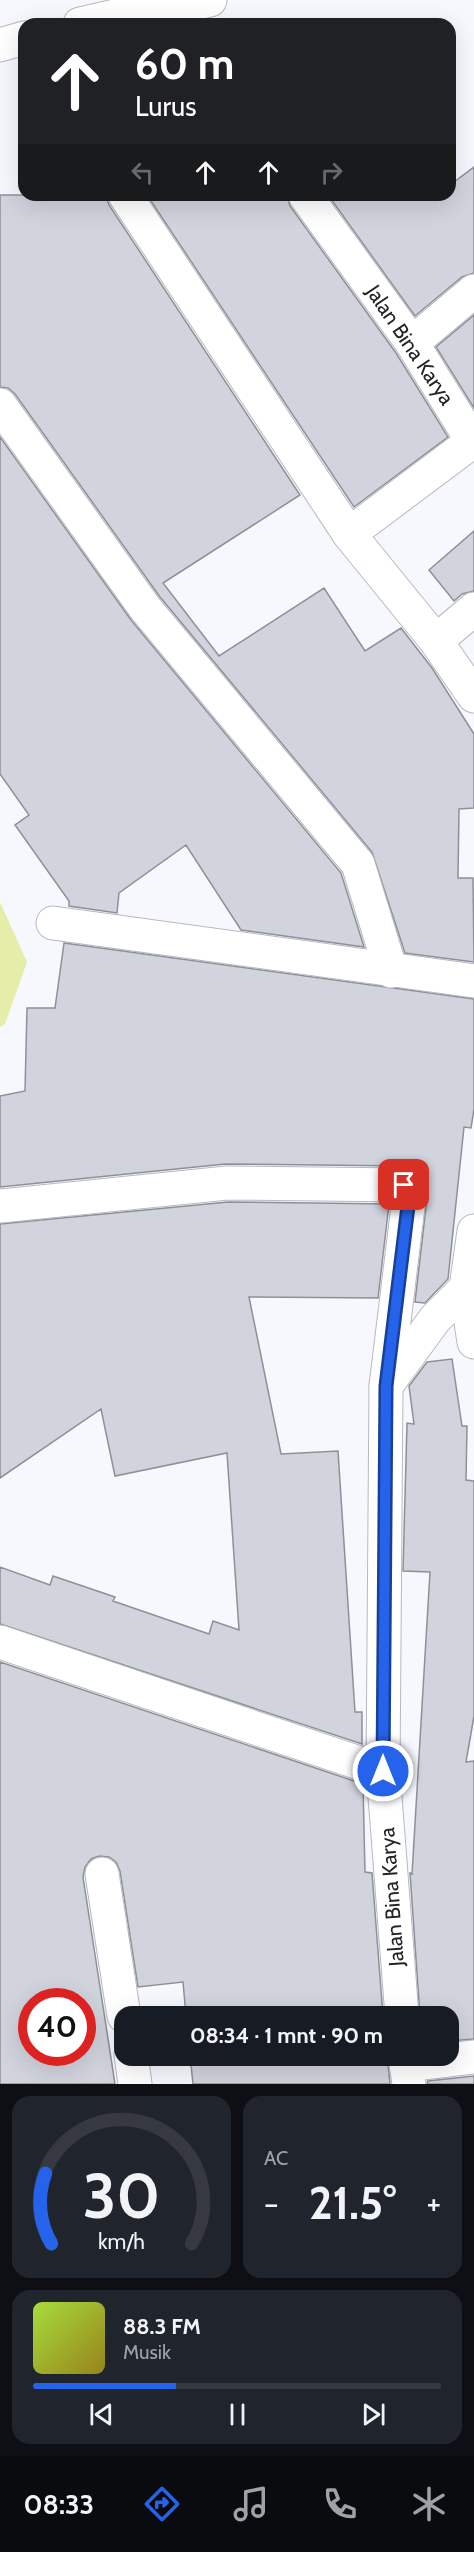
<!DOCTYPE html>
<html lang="id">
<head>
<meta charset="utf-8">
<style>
	body { margin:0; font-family:Cabin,sans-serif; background:#20242c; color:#f1f3f6; height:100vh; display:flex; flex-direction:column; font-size:22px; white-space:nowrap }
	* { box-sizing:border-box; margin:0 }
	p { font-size:20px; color:#9ea1a6 }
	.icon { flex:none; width:33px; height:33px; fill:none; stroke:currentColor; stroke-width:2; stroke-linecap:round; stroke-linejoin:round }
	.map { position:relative; height:2084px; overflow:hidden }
	.sheet { display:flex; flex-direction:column; gap:12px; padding:12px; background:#0d0f14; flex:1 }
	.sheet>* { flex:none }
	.top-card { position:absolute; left:18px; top:18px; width:438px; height:183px; border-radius:18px; box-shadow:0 6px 24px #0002; background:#202124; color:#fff; overflow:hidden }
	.speed { position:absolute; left:18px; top:1988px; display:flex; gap:12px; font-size:30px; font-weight:700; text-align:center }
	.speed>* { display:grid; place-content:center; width:78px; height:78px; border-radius:50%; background:#171b24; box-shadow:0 6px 24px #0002; line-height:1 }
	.speed .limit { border:9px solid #d22; background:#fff; color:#111 }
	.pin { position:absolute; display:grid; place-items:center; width:51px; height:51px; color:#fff; margin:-26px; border-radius:12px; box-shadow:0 3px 9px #0006 }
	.me { position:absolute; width:66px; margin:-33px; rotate:0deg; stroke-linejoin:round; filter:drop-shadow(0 0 4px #0008) }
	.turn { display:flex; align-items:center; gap:21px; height:126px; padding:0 18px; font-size:27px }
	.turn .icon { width:78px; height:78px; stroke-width:2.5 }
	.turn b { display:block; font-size:42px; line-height:51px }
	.lanes { display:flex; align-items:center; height:57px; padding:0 18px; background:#0003; justify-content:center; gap:30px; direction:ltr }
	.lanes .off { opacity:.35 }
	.big { font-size:45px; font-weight:700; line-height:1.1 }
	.sheet .card { flex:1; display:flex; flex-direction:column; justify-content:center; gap:9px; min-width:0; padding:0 21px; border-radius:18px; background:#20242c }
	.sheet .dial { align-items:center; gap:0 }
	.dial svg { height:156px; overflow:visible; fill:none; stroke:#363941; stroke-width:7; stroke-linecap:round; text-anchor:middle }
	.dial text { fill:#f1f3f6; stroke:none }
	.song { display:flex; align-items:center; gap:18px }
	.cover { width:72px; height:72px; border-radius:9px; background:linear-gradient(135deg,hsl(80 70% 55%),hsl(50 70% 35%)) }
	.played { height:6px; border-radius:3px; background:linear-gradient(90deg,#2563eb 35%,#363941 35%) }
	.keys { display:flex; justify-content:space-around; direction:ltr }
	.heat { display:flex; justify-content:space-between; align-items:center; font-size:33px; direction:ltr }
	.sheet .tiles { flex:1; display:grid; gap:12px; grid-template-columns:1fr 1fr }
	.card:last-child { grid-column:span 2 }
	.trip { position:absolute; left:114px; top:2006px; width:345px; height:60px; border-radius:18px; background:#171b24; box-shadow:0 6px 24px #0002; font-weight:700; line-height:60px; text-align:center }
	.tab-bar { display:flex; height:96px; justify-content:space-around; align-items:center; background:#090b0e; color:#9ea1a6 }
	.tab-bar .icon { width:42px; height:42px }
	.tab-bar .current { color:#2563eb }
	.tab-bar b { font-size:27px; color:#f1f3f6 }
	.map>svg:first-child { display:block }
	.green { fill:#e5eea9 }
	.building { fill:#d1d3dd; stroke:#8e9099; stroke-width:1.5; fill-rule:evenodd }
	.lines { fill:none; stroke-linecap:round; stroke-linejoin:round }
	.minor-casing { stroke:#b7b9c2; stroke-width:35 }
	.tertiary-casing { stroke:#b7b9c2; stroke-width:35 }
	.minor { stroke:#fff; stroke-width:33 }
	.tertiary { stroke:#fff; stroke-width:33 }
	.route-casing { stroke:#184099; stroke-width:15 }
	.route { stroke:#2563eb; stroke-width:10 }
	.labels { text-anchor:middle; stroke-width:5; stroke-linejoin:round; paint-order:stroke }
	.street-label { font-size:21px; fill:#242428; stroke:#fff }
</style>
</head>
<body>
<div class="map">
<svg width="474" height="2084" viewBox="0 0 474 2084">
	<rect width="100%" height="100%" fill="#f7f8fe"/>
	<!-- green -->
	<path class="green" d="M0,902L27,962L5,1024L0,1027Z"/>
	<!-- building -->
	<path class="building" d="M474,167V273L462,277L415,316L328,195H450V185Z
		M0,195H106L109,205L300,495L163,583L219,656L324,588L365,651L401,628L432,668L474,734V808L459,809L458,878H473L474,962L405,953L372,852L160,597L15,394L8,388L0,387Z
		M147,195H287L290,206L396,353L448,437L354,507Z
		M474,315V408L436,347Z
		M0,437L131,620L341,873L364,947L241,930L186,845L119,893L117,913L69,906V901L15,825L29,815L0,774Z
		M474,531V591L462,594L454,601L429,570Z
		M64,943L474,999V1109L471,1128L464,1127L448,1279L425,1303L415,1302L428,1190L422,1177L404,1166L225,1164L0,1187V1096L25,1091L27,1008H55Z
		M228,1202L389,1204L378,1298L249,1297L281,1454L338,1451L355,1712H362V1744L0,1624V1567L50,1585L53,1576L115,1597L113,1601L209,1634L213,1621L239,1630L227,1453L115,1476L101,1409L0,1478V1224Z
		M452,1359L462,1426H467L466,1480L474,1481V1716L466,1762L474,1761V2039L448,2041V2016H420L410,1873L412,1874L430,1572L403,1571L407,1423L414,1424L409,1386L427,1362Z
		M0,1662L363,1784L365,1872L372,1873L383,2016H186L183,1982L138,1987L120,1871L116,1862L109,1857L99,1856L91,1859L85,1867L83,1877L115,2084H0ZM32,2001H82V2052H32Z
		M190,2055H387L390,2084H193Z
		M474,2076V2084H427L428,2081Z"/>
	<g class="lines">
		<!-- minor casing -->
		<g class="minor-casing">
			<path id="minor" d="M80,24L128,13L185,6
				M0,45L24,38
				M125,195L349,534
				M412,343L474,291
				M0,405L145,608L358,864L391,971
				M436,641L474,609
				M53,923L474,981
				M0,1206L227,1183L404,1185L409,1190V1198L386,1386
				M466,1288L474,1342
				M0,1642L383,1771
				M102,1874L124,2016
				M131,2055L135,2084
				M406,2065L474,2057"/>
		</g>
		<!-- tertiary casing -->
		<g class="tertiary-casing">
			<path id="tertiary" d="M190,24L185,6L210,0
				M305,195L412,343L470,437L465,447L349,534L436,641L474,696
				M402,2016L383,1771L386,1386L435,1319L466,1288L474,1231
				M405,2055L409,2084"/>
		</g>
		<!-- minor -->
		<use href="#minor" class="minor"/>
		<!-- tertiary -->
		<use href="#tertiary" class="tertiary"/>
	</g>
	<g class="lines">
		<!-- route casing -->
		<g class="route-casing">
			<path id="route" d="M383,1771L386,1386L409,1198V1190L404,1185"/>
		</g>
		<!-- route -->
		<use href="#route" class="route"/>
	</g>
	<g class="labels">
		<!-- street labels -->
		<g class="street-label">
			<text transform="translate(410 345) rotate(56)" y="7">Jalan Bina Karya</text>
			<text transform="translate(392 1897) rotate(-94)" y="7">Jalan Bina Karya</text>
		</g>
	</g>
</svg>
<div class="speed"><div class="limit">40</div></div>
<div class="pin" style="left:404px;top:1185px;background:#d93025"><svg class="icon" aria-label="arrive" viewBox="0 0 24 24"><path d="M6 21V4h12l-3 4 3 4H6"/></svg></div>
<svg class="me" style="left:383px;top:1771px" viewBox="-20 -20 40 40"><circle r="17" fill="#2563eb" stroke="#fff" stroke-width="3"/><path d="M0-11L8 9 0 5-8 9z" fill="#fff"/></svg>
<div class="trip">08:34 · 1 mnt · 90 m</div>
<div class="top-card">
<div class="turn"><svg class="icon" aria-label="ahead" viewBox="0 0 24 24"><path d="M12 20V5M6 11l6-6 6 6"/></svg><div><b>60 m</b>Lurus</div></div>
<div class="lanes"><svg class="icon off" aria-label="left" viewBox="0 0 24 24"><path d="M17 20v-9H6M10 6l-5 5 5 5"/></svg><svg class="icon" aria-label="ahead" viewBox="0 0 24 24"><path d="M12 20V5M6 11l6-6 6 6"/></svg><svg class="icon" aria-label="ahead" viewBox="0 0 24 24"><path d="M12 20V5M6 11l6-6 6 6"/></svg><svg class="icon off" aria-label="right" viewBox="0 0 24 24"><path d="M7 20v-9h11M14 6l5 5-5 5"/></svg></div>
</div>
</div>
<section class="sheet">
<div class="tiles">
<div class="card dial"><svg viewBox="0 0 100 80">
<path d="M14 69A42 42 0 1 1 86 69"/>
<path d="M14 69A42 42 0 0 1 11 33" stroke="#2563eb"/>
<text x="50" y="56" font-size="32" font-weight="700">30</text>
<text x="50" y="72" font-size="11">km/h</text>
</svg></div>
<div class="card"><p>AC</p>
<div class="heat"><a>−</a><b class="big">21.5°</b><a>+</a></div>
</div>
<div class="card">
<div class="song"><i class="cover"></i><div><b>88.3 FM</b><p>Musik</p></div></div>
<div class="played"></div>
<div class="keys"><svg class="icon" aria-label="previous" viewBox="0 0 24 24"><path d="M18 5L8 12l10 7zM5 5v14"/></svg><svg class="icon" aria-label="pause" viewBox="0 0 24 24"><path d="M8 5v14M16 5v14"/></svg><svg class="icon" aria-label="next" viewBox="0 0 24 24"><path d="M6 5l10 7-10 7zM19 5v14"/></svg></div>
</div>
</div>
</section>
<nav class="tab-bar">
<b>08:33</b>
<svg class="icon current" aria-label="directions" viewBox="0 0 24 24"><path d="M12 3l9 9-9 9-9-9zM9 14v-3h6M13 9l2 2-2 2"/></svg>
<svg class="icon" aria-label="music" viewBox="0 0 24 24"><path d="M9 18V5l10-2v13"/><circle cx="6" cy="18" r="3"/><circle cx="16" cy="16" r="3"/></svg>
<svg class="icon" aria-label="phone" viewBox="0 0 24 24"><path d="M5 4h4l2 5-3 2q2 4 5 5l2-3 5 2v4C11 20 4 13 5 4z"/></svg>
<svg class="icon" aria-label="climate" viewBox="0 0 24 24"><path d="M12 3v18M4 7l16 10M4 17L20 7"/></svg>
</nav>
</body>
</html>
